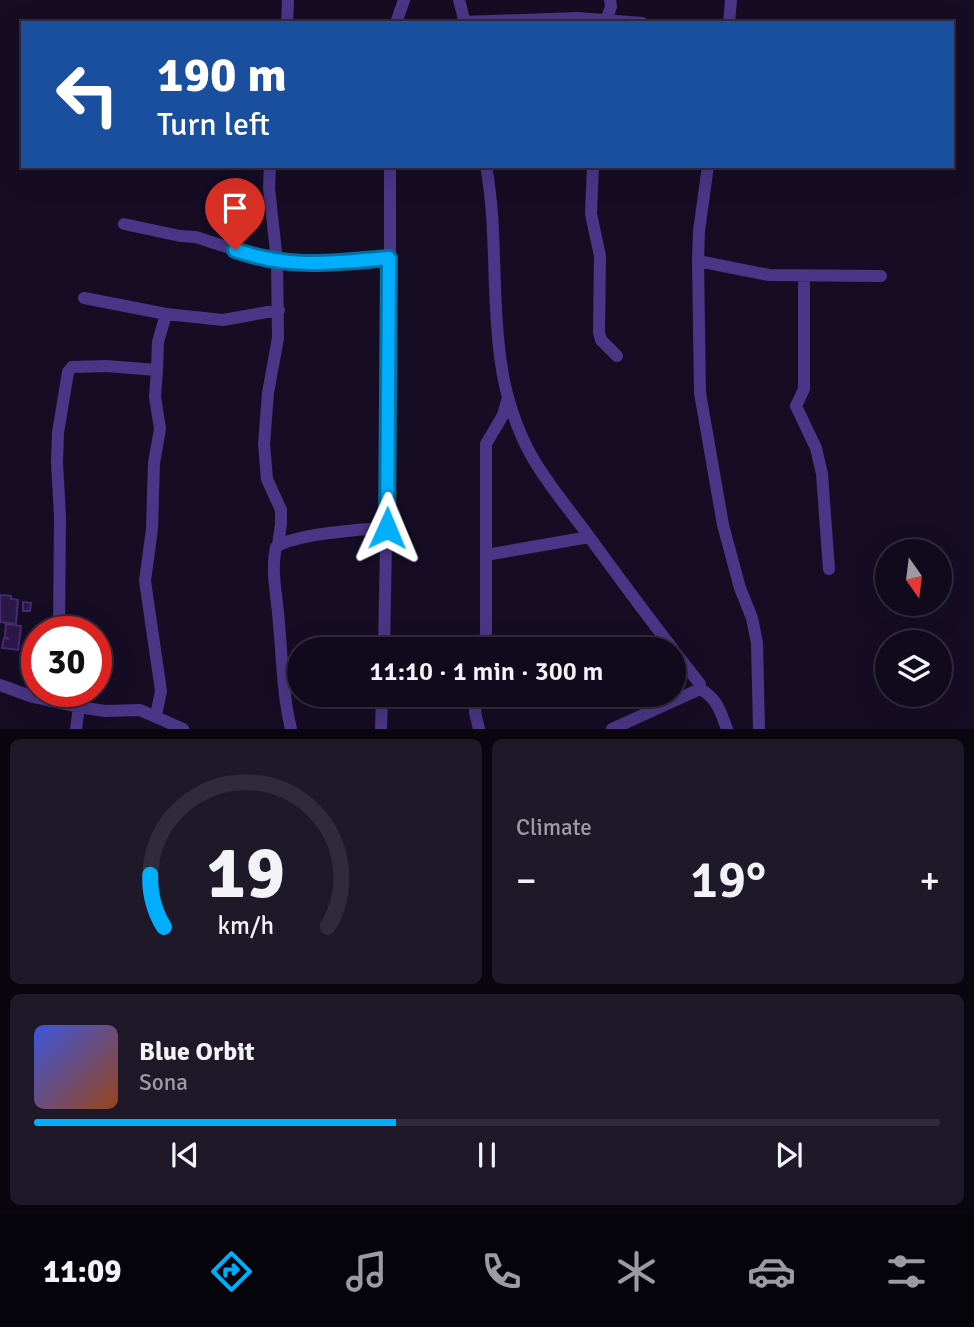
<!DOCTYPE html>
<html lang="en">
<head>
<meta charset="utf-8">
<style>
	body { margin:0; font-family:Signika,sans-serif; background:#1e1829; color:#f1f3f6; height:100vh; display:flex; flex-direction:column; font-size:26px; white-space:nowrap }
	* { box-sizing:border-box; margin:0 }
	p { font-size:23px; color:#9c9aa3 }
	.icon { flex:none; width:38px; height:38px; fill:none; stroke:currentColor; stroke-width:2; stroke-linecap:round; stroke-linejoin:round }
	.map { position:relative; height:729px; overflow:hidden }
	.panel { display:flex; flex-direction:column; gap:10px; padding:10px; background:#09060f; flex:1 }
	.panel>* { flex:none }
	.banner { position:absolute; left:21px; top:21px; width:933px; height:147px; border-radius:0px; box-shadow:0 7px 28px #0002,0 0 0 2px #302b3b; background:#1a4fa0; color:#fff; overflow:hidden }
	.needle { width:46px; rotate:166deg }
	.tools { position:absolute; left:875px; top:539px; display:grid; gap:14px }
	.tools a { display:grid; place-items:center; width:77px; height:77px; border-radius:50%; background:#100a1c; box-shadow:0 7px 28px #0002,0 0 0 2px #302b3b; font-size:35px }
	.speed { position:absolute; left:21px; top:616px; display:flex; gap:14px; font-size:35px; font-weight:700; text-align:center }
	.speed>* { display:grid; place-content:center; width:91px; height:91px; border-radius:50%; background:#100a1c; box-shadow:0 7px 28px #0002,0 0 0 2px #302b3b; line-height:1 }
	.speed .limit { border:10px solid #d22; background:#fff; color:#111 }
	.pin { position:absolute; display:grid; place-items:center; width:60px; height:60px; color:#fff; margin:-72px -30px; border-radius:50% 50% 50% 0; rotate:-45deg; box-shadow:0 0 7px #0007 }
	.pin .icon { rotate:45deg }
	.me { position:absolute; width:77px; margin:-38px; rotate:1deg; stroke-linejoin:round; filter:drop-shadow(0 0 5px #0008) }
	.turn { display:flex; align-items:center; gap:24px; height:147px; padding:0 21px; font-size:32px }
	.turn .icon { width:91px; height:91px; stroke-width:2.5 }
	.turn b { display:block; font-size:49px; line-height:60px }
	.big { font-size:52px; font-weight:600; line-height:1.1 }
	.panel .widget { flex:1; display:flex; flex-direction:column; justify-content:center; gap:10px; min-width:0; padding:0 24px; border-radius:10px; background:#1e1829 }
	.panel .dial { align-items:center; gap:0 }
	.dial svg { height:182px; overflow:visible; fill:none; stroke:#302b3b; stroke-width:7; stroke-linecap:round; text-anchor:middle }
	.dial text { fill:#f1f3f6; stroke:none }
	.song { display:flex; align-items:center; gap:21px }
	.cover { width:84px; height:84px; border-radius:10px; background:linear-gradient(135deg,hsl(230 70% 55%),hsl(20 70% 35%)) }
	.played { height:7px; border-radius:4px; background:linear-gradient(90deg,#00aefc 40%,#302b3b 40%) }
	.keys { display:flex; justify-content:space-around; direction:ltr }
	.heat { display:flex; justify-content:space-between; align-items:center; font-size:38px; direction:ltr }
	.panel .tiles { flex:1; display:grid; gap:10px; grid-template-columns:1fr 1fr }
	.widget:last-child { grid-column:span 2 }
	.trip { position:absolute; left:287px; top:637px; width:399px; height:70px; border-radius:35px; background:#100a1c; box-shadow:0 7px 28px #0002,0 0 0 2px #302b3b; font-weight:600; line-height:70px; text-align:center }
	.menu { display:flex; height:112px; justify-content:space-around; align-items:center; background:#06040b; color:#9c9aa3 }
	.menu .icon { width:49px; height:49px }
	.menu .on { color:#00aefc }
	.menu b { font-size:32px; color:#f1f3f6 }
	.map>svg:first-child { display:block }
	.building { fill:#2b1847; stroke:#472974; stroke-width:2 }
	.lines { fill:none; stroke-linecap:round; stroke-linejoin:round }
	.minor { stroke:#4a3686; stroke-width:12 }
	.route-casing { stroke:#0071a4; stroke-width:18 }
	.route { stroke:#00aefc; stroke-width:12 }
</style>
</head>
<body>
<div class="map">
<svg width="974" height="729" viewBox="0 0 974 729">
	<rect width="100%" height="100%" fill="#160d25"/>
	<!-- building -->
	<path class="building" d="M0,595L11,596V599L18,600L16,624L0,622Z
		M23,602L31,603L30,611H23Z
		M6,624L21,626L18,650L2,648L4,638L9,639L5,637Z"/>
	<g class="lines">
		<!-- minor -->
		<path class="minor" d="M459,0L465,23
			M464,22L577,18L642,23
			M287,23L288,0
			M396,23L404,0
			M605,23L611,7L610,0
			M729,23L731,0
			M486,166C498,231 491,298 501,363C505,393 516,428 531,455C547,484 570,510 590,538C617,575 644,612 673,649
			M593,166L591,214L600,256L599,332L601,340L617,356
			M708,166L699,231L698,261L700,393L723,525L740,588L752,618L757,643L759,729
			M124,224L180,236L196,237L260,258L277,261L269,188L270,166
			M698,261L769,275L881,276
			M804,277V389L796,406L816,448L822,474L829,569
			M84,298L166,314
			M278,545L281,524V510L267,479L264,444L268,393L278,338L277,261L309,265L389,258
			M486,555L589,537
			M59,632L60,516L57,463L58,433L68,372L72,367L106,366L157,370L158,342L166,314L223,320L279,310
			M384,649L390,334V166
			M484,649L486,632V444L503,415L508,397
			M674,651L700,684V689C718,699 720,711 727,729
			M0,685L33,697L79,707
			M477,695L475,712L479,729
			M156,715L161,691L145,581L152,529L154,463L160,429L155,397L157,370
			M76,729L79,707L105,711L140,710L183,729
			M291,729C282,691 282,651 278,613C276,591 271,569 276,547C294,534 363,529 388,528
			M381,729L382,695
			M612,729L700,689"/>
	</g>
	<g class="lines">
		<!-- route casing -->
		<g class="route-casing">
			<path id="route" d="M235,250C290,269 332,263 389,258L387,528"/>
		</g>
		<!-- route -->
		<use href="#route" class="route"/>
	</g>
</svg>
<div class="tools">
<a><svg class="needle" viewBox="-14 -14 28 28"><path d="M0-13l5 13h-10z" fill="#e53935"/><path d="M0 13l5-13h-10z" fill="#9c9aa3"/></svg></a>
<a><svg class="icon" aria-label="layers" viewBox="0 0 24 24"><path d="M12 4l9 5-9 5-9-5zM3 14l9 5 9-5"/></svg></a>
</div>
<div class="speed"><div class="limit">30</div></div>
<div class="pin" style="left:235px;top:250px;background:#d93025"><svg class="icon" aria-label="arrive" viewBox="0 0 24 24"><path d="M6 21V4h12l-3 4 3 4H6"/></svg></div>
<svg class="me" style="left:387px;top:528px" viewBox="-20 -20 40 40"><path d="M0-17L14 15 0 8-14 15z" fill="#00aefc" stroke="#fff" stroke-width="4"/></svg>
<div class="trip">11:10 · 1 min · 300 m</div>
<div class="banner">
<div class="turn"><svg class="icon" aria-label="left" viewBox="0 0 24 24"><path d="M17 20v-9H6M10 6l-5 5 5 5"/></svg><div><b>190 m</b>Turn left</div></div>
</div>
</div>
<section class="panel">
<div class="tiles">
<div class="widget dial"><svg viewBox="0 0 100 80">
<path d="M14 69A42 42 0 1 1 86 69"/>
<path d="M14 69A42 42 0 0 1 8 46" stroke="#00aefc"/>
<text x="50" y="56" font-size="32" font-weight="700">19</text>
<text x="50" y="72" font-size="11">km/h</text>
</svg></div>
<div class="widget"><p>Climate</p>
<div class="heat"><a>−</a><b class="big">19°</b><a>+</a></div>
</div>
<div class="widget">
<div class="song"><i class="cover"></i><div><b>Blue Orbit</b><p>Sona</p></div></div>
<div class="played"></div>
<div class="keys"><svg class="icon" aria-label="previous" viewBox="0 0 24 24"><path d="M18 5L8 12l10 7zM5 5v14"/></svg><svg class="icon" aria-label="pause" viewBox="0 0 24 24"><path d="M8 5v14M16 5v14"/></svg><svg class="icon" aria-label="next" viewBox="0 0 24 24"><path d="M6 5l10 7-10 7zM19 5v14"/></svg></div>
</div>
</div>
</section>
<nav class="menu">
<b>11:09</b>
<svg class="icon on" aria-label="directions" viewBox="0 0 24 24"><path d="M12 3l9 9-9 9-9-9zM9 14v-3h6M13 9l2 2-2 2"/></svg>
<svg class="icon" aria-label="music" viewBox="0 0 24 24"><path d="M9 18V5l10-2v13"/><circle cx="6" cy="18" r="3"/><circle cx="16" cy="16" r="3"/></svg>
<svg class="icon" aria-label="phone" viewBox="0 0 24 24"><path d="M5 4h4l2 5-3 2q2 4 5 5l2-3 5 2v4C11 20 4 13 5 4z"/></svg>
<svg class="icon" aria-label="climate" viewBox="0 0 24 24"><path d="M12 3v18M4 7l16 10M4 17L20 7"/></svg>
<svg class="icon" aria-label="car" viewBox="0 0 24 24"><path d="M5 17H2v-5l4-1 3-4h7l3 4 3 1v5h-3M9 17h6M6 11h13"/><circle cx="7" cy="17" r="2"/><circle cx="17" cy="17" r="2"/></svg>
<svg class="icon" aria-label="filters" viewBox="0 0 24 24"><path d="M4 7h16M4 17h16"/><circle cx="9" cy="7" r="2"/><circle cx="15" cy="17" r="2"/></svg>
</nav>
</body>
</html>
